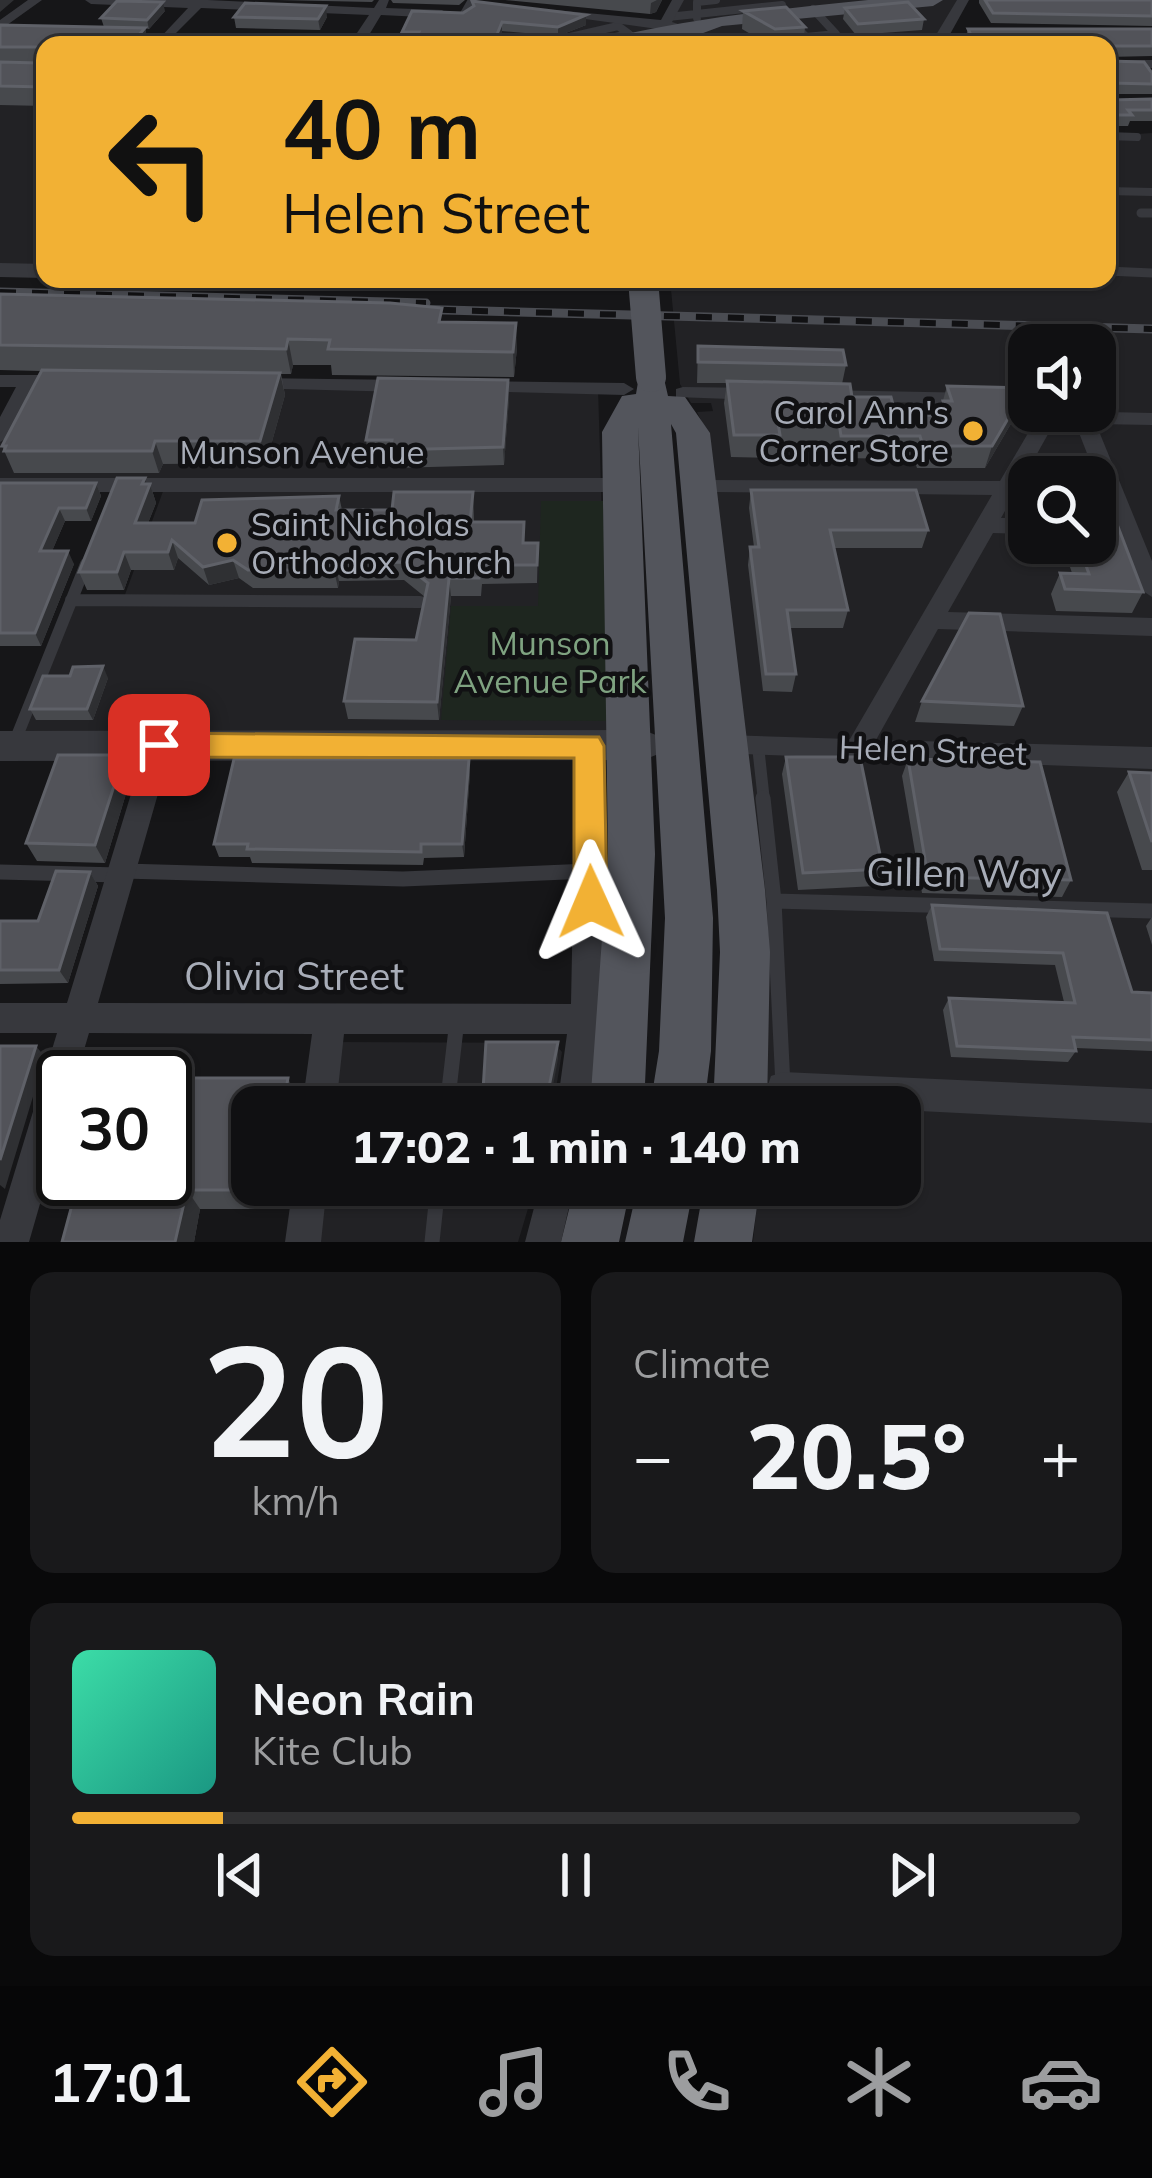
<!DOCTYPE html>
<html lang="en">
<head>
<meta charset="utf-8">
<style>
	body { margin:0; font-family:Mulish,sans-serif; background:#19191b; color:#f1f3f6; height:100vh; display:flex; flex-direction:column; font-size:45px; white-space:nowrap }
	* { box-sizing:border-box; margin:0 }
	p { font-size:39px; color:#9c9d9f }
	.icon { flex:none; width:66px; height:66px; fill:none; stroke:currentColor; stroke-width:2; stroke-linecap:round; stroke-linejoin:round }
	.map { position:relative; height:1242px; overflow:hidden }
	.details { display:flex; flex-direction:column; gap:30px; padding:30px; background:#09090a; flex:1 }
	.details>* { flex:none }
	.hud { position:absolute; left:36px; top:36px; width:1080px; height:252px; border-radius:24px; box-shadow:0 3px 9px #0004,0 0 0 3px #303032; background:#f2b134; color:#111; overflow:hidden }
	.tools { position:absolute; left:1008px; top:324px; display:grid; gap:24px }
	.tools a { display:grid; place-items:center; width:108px; height:108px; border-radius:24px; background:#101012; box-shadow:0 3px 9px #0004,0 0 0 3px #303032; font-size:60px }
	.speed { position:absolute; left:36px; top:1050px; display:flex; gap:24px; font-size:60px; font-weight:700; text-align:center }
	.speed>* { display:grid; place-content:center; width:156px; height:156px; border-radius:50%; background:#101012; box-shadow:0 3px 9px #0004,0 0 0 3px #303032; line-height:1 }
	.speed .limit { border:6px solid #111; border-radius:18px; background:#fff; color:#111 }
	.pin { position:absolute; display:grid; place-items:center; width:102px; height:102px; color:#fff; margin:-51px; border-radius:24px; box-shadow:0 6px 18px #0006 }
	.me { position:absolute; width:132px; margin:-66px; rotate:359deg; stroke-linejoin:round; filter:drop-shadow(0 0 9px #0008) }
	.turn { display:flex; align-items:center; gap:42px; height:252px; padding:0 48px; font-size:54px }
	.turn .icon { width:156px; height:156px; stroke-width:2.5 }
	.turn b { display:block; font-size:84px; line-height:102px }
	.big { font-size:90px; font-weight:800; line-height:1.1 }
	.details .card { flex:1; display:flex; flex-direction:column; justify-content:center; gap:18px; min-width:0; padding:0 42px; border-radius:24px; background:#19191b }
	.details .dial { align-items:center; gap:0 }
	.dial b { font-size:156px; line-height:1 }
	.song { display:flex; align-items:center; gap:36px }
	.cover { width:144px; height:144px; border-radius:18px; background:linear-gradient(135deg,hsl(160 70% 55%),hsl(170 70% 35%)) }
	.played { height:12px; border-radius:6px; background:linear-gradient(90deg,#f2b134 15%,#303032 15%) }
	.keys { display:flex; justify-content:space-around; direction:ltr }
	.heat { display:flex; justify-content:space-between; align-items:center; font-size:66px; direction:ltr }
	.details .tiles { flex:1; display:grid; gap:30px; grid-template-columns:1fr 1fr }
	.card:last-child { grid-column:span 2 }
	.trip { position:absolute; left:231px; top:1086px; width:690px; height:120px; border-radius:24px; background:#101012; box-shadow:0 3px 9px #0004,0 0 0 3px #303032; font-weight:800; line-height:120px; text-align:center }
	.menu { display:flex; height:192px; justify-content:space-around; align-items:center; background:#060607; color:#9c9d9f }
	.menu .icon { width:84px; height:84px }
	.menu .selected { color:#f2b134 }
	.menu b { font-size:54px; color:#f1f3f6 }
	.map>svg:first-child { display:block }
	.built { fill:#222225; fill-rule:evenodd }
	.green { fill:#1e261f }
	.lines { fill:none; stroke-linecap:round; stroke-linejoin:round }
	.service-far3 { stroke:#37383d; stroke-width:8 }
	.service-far2 { stroke:#37383d; stroke-width:9 }
	.service-far1 { stroke:#37383d; stroke-width:12 }
	.service { stroke:#37383d; stroke-width:15 }
	.minor { fill:#37383d; fill-rule:evenodd }
	.tertiary { fill:#37383d; fill-rule:evenodd }
	.primary { fill:#53555c; fill-rule:evenodd }
	.rail-casing { stroke:#4a4c52; stroke-width:9 }
	.rail { stroke:#111113; stroke-width:6; stroke-dasharray:16; stroke-linecap:butt }
	.primary-bridge { stroke:#53555c; stroke-width:30 }
	.wall { fill:#47494d }
	.shaded-wall { fill:#2f3033 }
	.building { fill:#525359; stroke:#5f6168; stroke-width:3 }
	.route { fill:#f2b134; stroke:#9d7322; stroke-width:3 }
	.poi-dot { fill:#f2b134; stroke:#111113; stroke-width:4.5 }
	.labels { text-anchor:middle; stroke-width:9; stroke-linejoin:round; paint-order:stroke }
	.poi-label { font-size:33px; fill:#a8adb8; stroke:#111113; text-anchor:end }
	.street-label { font-size:33px; fill:#a8adb8; stroke:#111113 }
	.park-label { font-size:33px; fill:#7fa381; stroke:#111113 }
	.near-street-label { font-size:39px; fill:#a8adb8; stroke:#111113 }
</style>
</head>
<body>
<div class="map">
<svg width="1152" height="1242" viewBox="0 0 1152 1242">
	<rect width="100%" height="100%" fill="#161618"/>
	<!-- built -->
	<path class="built" d="M678,0H963L942,37L829,45H473L491,7L664,24Z
		M0,33L295,45H45V271L0,270Z
		M1152,133V1242H753L759,1185H900V1107H766V921L708,435L697,412L713,411L711,403H691L680,384L670,279H1107V136ZM1029,345H1095V411H1029ZM1029,477H1095V543H1029Z
		M29,381L598,388L609,745L13,746L71,600H123L165,486L0,485V436Z
		M335,1042L554,1043L562,1052L553,1107H328Z
		M320,1185H535L518,1242H314Z"/>
	<!-- green -->
	<path class="green" d="M541,501H603L611,721L441,720L451,606H538Z"/>
	<g class="lines">
		<!-- service-far3 -->
		<path class="service-far3" d="M464,14L472,0
			M668,17L782,5
			M697,18V2L716,0
			M796,26L806,37L836,34L813,9
			M567,42L566,38L618,26L629,34L579,45
			M542,45L570,44
			M829,45L942,37
			M1107,136L1137,137
			M1107,191L1152,192"/>
		<!-- service-far2 -->
		<path class="service-far2" d="M1141,213H1152
			M1107,271L1152,273
			M670,284L700,279"/>
		<!-- service-far1 -->
		<path class="service-far1" d="M71,600L420,602
			M13,746L86,564
			M758,746L764,801"/>
		<!-- service -->
		<path class="service" d="M763,798L774,901L783,1086
			M124,871L403,879L589,871
			M0,872L119,875
			M774,901L1152,911
			M447,1107L457,1020
			M432,1242L438,1185"/>
		<!-- minor -->
		<path class="minor" d="M28,0H42L0,30V20Z
			M85,0H208L374,8L379,0H389L386,8L442,10L448,14L442,18L381,15L363,45H349L369,15L201,8L165,44L158,40L188,8L91,4Z
			M672,0H684L672,22L687,27V33L549,14L555,10L661,20Z
			M957,0H969L944,45H930Z
			M1107,60H1152V68H1107Z
			M0,375H70L80,381L70,387H36L10,436L0,442V417L16,387H0Z
			M254,378L406,380L416,386L406,392L247,388L244,384Z
			M476,381L624,383L634,389L624,395L469,391L466,387Z
			M683,387L757,388L767,394L757,400L676,397V389Z
			M821,390L1029,394V406L814,400V392Z
			M1041,411H1061L1001,518H1029V534L993,533L948,612L1152,618V636L938,629L876,740L1152,747V769L717,753L713,746L717,739L726,735L850,739L992,495L715,492L704,485L707,480L1000,481Z
			M1064,411L1152,413V425L1096,424L1152,561V597L1140,589L1074,420Z
			M0,478H604L615,485L604,492H0Z
			M159,734L168,738L172,745L98,1003L571,1004L576,745L580,738L589,734L598,738L602,745L604,985L591,1107H557L567,1034H344L336,1107H302L312,1034L89,1033L76,1077H63V1124L29,1242H0V1220L57,1033H0V1003H67L146,745L150,738Z
			M783,1072L1152,1089V1123L900,1110V1107L783,1104L771,1100L767,1088L771,1076Z
			M293,1185H327L321,1242H285Z
			M540,1185H574L561,1242H525Z"/>
		<!-- tertiary -->
		<path class="tertiary" d="M0,263L45,264V278L0,277Z
			M393,279H679L682,284L670,291L405,286Z
			M643,730L656,735L661,745L656,755L643,760L0,761V731Z"/>
		<!-- primary -->
		<path class="primary" d="M868,0H943L933,6L722,26L671,45H596L599,40C689,19 776,9 868,0Z
			M0,27L295,39L306,45L0,39Z
			M651,368L662,370L668,396L685,397L710,433L765,890L770,952L767,1107H713L720,952L717,890L676,433L671,424L713,918L711,1051L704,1107H650L659,1051L665,918L638,427L655,854L644,1107H590L608,854L602,432L622,396L636,394L640,370Z
			M575,1185H631L619,1242H561Z
			M638,1185H694L683,1242H625Z
			M704,1185H760L752,1242H694Z"/>
		<!-- rail casing -->
		<g class="rail-casing">
			<path id="rail" d="M0,292L426,303
				M408,309L1152,329"/>
		</g>
		<!-- rail -->
		<use href="#rail" class="rail"/>
		<!-- primary-bridge -->
		<path class="primary-bridge" d="M643,279L651,377"/>
	</g>
	<!-- wall -->
	<path class="wall" d="M276,0H374L372,2Z
		M391,0H465L459,5L393,3Z
		M505,0H662L656,12L650,14Z
		M979,0H1152V26L991,23L979,3Z
		M472,1L586,15V25L558,36L502,31L497,45H413L415,42L403,41L402,32L463,13L473,7Z
		M845,8L924,19L922,30L856,35L843,19Z
		M165,11L149,29L145,28L149,45H45V106L0,105V25L104,27L101,18Z
		M743,11L805,27L803,45H769L742,29Z
		M234,17H327L320,30L236,28Z
		M968,29H1152V56L1107,57V61L1152,73V94H1108L1110,100L1152,99V121H1130L1128,126H1107V45H968L965,39Z
		M0,294L443,322L517,348L514,377L332,375L331,365H293L291,374H281L285,395L266,463L163,464L159,473H14L2,446L41,371L0,370Z
		M698,346L846,365L842,384L852,397L896,416L939,415L947,386L1026,388L1019,410L985,468H917L914,459L837,458L834,445H778L777,458L731,457L724,403L727,383H697Z
		M509,398L504,465L393,468L392,459H369L366,440Z
		M0,483H96L101,496L91,521H65L52,551L74,564L41,646H0Z
		M150,484L156,503L148,523H195L339,496L342,510H392L473,492L474,522L524,543H538L537,583L482,584L481,596H451L439,720L348,719L344,701L416,640L425,597L404,580L339,581L338,588H253L239,578L209,585L178,558L174,570H131L124,590H87L79,572Z
		M751,490L928,530L922,548H834L848,610L843,628H789L796,674L792,692L763,691L748,565L750,547H754L749,508Z
		M1062,543H1095L1143,592L1132,613L1056,611L1051,594L1060,573H1072Z
		M108,678L93,720H36L30,709Z
		M922,701L1023,706L1014,726L915,722Z
		M124,755L132,774L105,863L37,861L26,843Z
		M786,757L883,869L876,886L798,890L782,774Z
		M908,759L1071,880L1062,897L922,893L902,776Z
		M470,772L464,857L424,858L423,865L252,863L250,857H219L214,844Z
		M1129,772L1152,773V870H1142L1117,792Z
		M90,872L98,886L68,983L0,984V921H38Z
		M932,905L1107,913L1132,992L1152,993V1051L1076,1048V1051L1068,1062L951,1057L943,1010L949,998L1064,1002L1055,965L934,961L926,917Z
		M1152,917V945L1146,926Z
		M298,1100L280,1209H200L194,1242H62Z"/>
	<!-- shaded-wall -->
	<path class="shaded-wall" d="M0,0H14L0,12Z
		M657,0H662L656,12L650,14L651,3Z
		M163,2L165,11L149,29L147,20Z
		M326,6L327,17L320,30L318,19Z
		M586,15V25L558,36V27Z
		M502,22V31L496,45V37Z
		M145,28L149,45H130Z
		M516,323L517,348L514,377L513,352Z
		M288,339L293,365L291,374L286,349Z
		M280,373L285,395L266,463L260,441Z
		M508,380L509,398L504,465L503,447Z
		M1026,388L1019,410L985,468L992,446Z
		M155,441L163,464L159,473L152,451Z
		M145,478L148,489L150,484L156,503L141,541L135,523Z
		M96,483L101,496L91,521L86,508Z
		M59,508L65,521L46,565L40,551Z
		M172,540L178,558L174,570L168,552Z
		M68,551L74,564L41,646L35,633Z
		M124,552L131,570L124,590L117,572Z
		M233,560L239,578L209,585L203,567Z
		M335,563L339,581L338,588L334,570Z
		M449,578L451,596L439,720L437,702Z
		M103,666L108,678L93,720L87,709Z
		M124,755L132,774L105,863L95,845Z
		M469,759L470,772L464,857L462,844Z
		M90,872L98,886L68,983L59,970Z
		M558,1042V1059L549,1107H545Z
		M36,1046L45,1057L5,1189L0,1185V1160Z
		M288,1078L298,1100L297,1107H283Z
		M270,1185H284L280,1209L269,1190Z
		M187,1190L200,1209L194,1242H175Z"/>
	<!-- building -->
	<path class="building" d="M985,0H1152V16L993,13Z
		M117,1L163,2L147,20L101,18Z
		M472,1L586,15L558,27L502,22L496,37L465,35L461,45H413L419,32H402L412,11L463,13L474,6Z
		M908,2L924,19L858,24L845,8Z
		M245,3L326,6L318,19L234,17Z
		M786,7L805,27L775,29L743,11Z
		M0,25L145,28L130,45H45V54L40,47H0Z
		M968,29H1152V46H1107V61L1144,62L1152,73V84L1111,83L1107,86V45H976Z
		M45,58V87L0,86V62L39,63Z
		M1107,90L1110,100L1152,99V110H1128L1132,115H1107Z
		M0,294L390,303L442,308L439,322L516,323L513,352L328,349L330,340L288,339L286,349L0,345Z
		M698,346L843,350L846,365L698,362Z
		M42,370L280,373L260,441H155L152,451H4L6,446H2Z
		M378,378L508,380L503,447L390,450L392,440H366Z
		M727,381L850,384L852,397H891L896,416L947,415L943,401H952L947,386L1026,388L992,446H923L920,436H841L839,423H778L780,435H734Z
		M117,478H145L142,484H150L135,523H195L202,500L339,496L336,510H392L394,492H473L470,522H524L523,543H538L537,565H481L479,578H449L437,702L344,701L355,639L416,640L428,583L402,562L335,563L334,570H248L233,560L203,567L172,540L168,552H124L117,572H79Z
		M0,483H96L86,508H59L40,551H68L35,633H0Z
		M751,490H916L928,530H830L848,610H787L796,674H766L750,547H759Z
		M1095,518L1115,519L1143,592L1065,589L1060,573L1089,574L1078,543H1095Z
		M969,613L1000,614L1023,706L922,701Z
		M103,666L87,709H30L43,676H70L73,667Z
		M58,755H124L95,845L26,843Z
		M786,757H860L883,869L803,873Z
		M234,759H469L462,844H421V852L247,849L248,844H214Z
		M908,759L1040,762L1071,880L928,877Z
		M1129,772L1152,773V842Z
		M56,871L90,872L59,970H0V921H38Z
		M932,905L1107,913L1132,992L1152,993V1040L1073,1037L1076,1051L957,1046L949,998L1075,1003L1063,953L940,949Z
		M486,1042H558L545,1107H482Z
		M0,1046H36L0,1160Z
		M165,1078H288L283,1107H252V1185H270L269,1190H187L175,1242H62L79,1179H165Z"/>
	<!-- route -->
	<path class="route" d="M159,733L599,737L604,746L607,902L602,913L591,917L579,913L574,902V758L159,757L149,753L144,745L149,736Z"/>
	<!-- markers -->
	<g class="poi-dot">
		<circle cx="973" cy="431" r="12"/>
		<circle cx="227" cy="543" r="12"/>
	</g>
	<g class="labels">
		<!-- poi labels -->
		<g class="poi-label">
			<text x="949" y="424">Carol Ann's<tspan x="949" dy="38">Corner Store</tspan></text>
			<text x="251" y="536" text-anchor="start">Saint Nicholas<tspan x="251" dy="38">Orthodox Church</tspan></text>
		</g>
		<!-- street labels -->
		<g class="street-label">
			<text x="302" y="464">Munson Avenue</text>
			<text transform="translate(933 750) rotate(2)" y="12">Helen Street</text>
		</g>
		<!-- park labels -->
		<g class="park-label">
			<text x="550" y="655">Munson<tspan x="550" dy="38">Avenue Park</tspan></text>
		</g>
		<!-- near-street labels -->
		<g class="near-street-label">
			<text transform="translate(964 873) rotate(1)" y="14">Gillen Way</text>
			<text x="294" y="990">Olivia Street</text>
		</g>
	</g>
</svg>
<div class="tools">
<a><svg class="icon" aria-label="sound" viewBox="0 0 24 24"><path d="M4 9h4l5-4v14l-5-4H4zM17 9q2 3 0 6"/></svg></a>
<a><svg class="icon" aria-label="search" viewBox="0 0 24 24"><circle cx="10" cy="10" r="6"/><path d="M15 15l6 6"/></svg></a>
</div>
<div class="speed"><div class="limit">30</div></div>
<div class="pin" style="left:159px;top:745px;background:#d93025"><svg class="icon" aria-label="arrive" viewBox="0 0 24 24"><path d="M6 21V4h12l-3 4 3 4H6"/></svg></div>
<svg class="me" style="left:591px;top:902px" viewBox="-20 -20 40 40"><path d="M0-17L14 15 0 8-14 15z" fill="#f2b134" stroke="#fff" stroke-width="4"/></svg>
<div class="trip">17:02 · 1 min · 140 m</div>
<div class="hud">
<div class="turn"><svg class="icon" aria-label="left" viewBox="0 0 24 24"><path d="M17 20v-9H6M10 6l-5 5 5 5"/></svg><div><b>40 m</b>Helen Street</div></div>
</div>
</div>
<section class="details">
<div class="tiles">
<div class="card dial"><b>20</b><p>km/h</p></div>
<div class="card"><p>Climate</p>
<div class="heat"><a>−</a><b class="big">20.5°</b><a>+</a></div>
</div>
<div class="card">
<div class="song"><i class="cover"></i><div><b>Neon Rain</b><p>Kite Club</p></div></div>
<div class="played"></div>
<div class="keys"><svg class="icon" aria-label="previous" viewBox="0 0 24 24"><path d="M18 5L8 12l10 7zM5 5v14"/></svg><svg class="icon" aria-label="pause" viewBox="0 0 24 24"><path d="M8 5v14M16 5v14"/></svg><svg class="icon" aria-label="next" viewBox="0 0 24 24"><path d="M6 5l10 7-10 7zM19 5v14"/></svg></div>
</div>
</div>
</section>
<nav class="menu">
<b>17:01</b>
<svg class="icon selected" aria-label="directions" viewBox="0 0 24 24"><path d="M12 3l9 9-9 9-9-9zM9 14v-3h6M13 9l2 2-2 2"/></svg>
<svg class="icon" aria-label="music" viewBox="0 0 24 24"><path d="M9 18V5l10-2v13"/><circle cx="6" cy="18" r="3"/><circle cx="16" cy="16" r="3"/></svg>
<svg class="icon" aria-label="phone" viewBox="0 0 24 24"><path d="M5 4h4l2 5-3 2q2 4 5 5l2-3 5 2v4C11 20 4 13 5 4z"/></svg>
<svg class="icon" aria-label="climate" viewBox="0 0 24 24"><path d="M12 3v18M4 7l16 10M4 17L20 7"/></svg>
<svg class="icon" aria-label="car" viewBox="0 0 24 24"><path d="M5 17H2v-5l4-1 3-4h7l3 4 3 1v5h-3M9 17h6M6 11h13"/><circle cx="7" cy="17" r="2"/><circle cx="17" cy="17" r="2"/></svg>
</nav>
</body>
</html>
